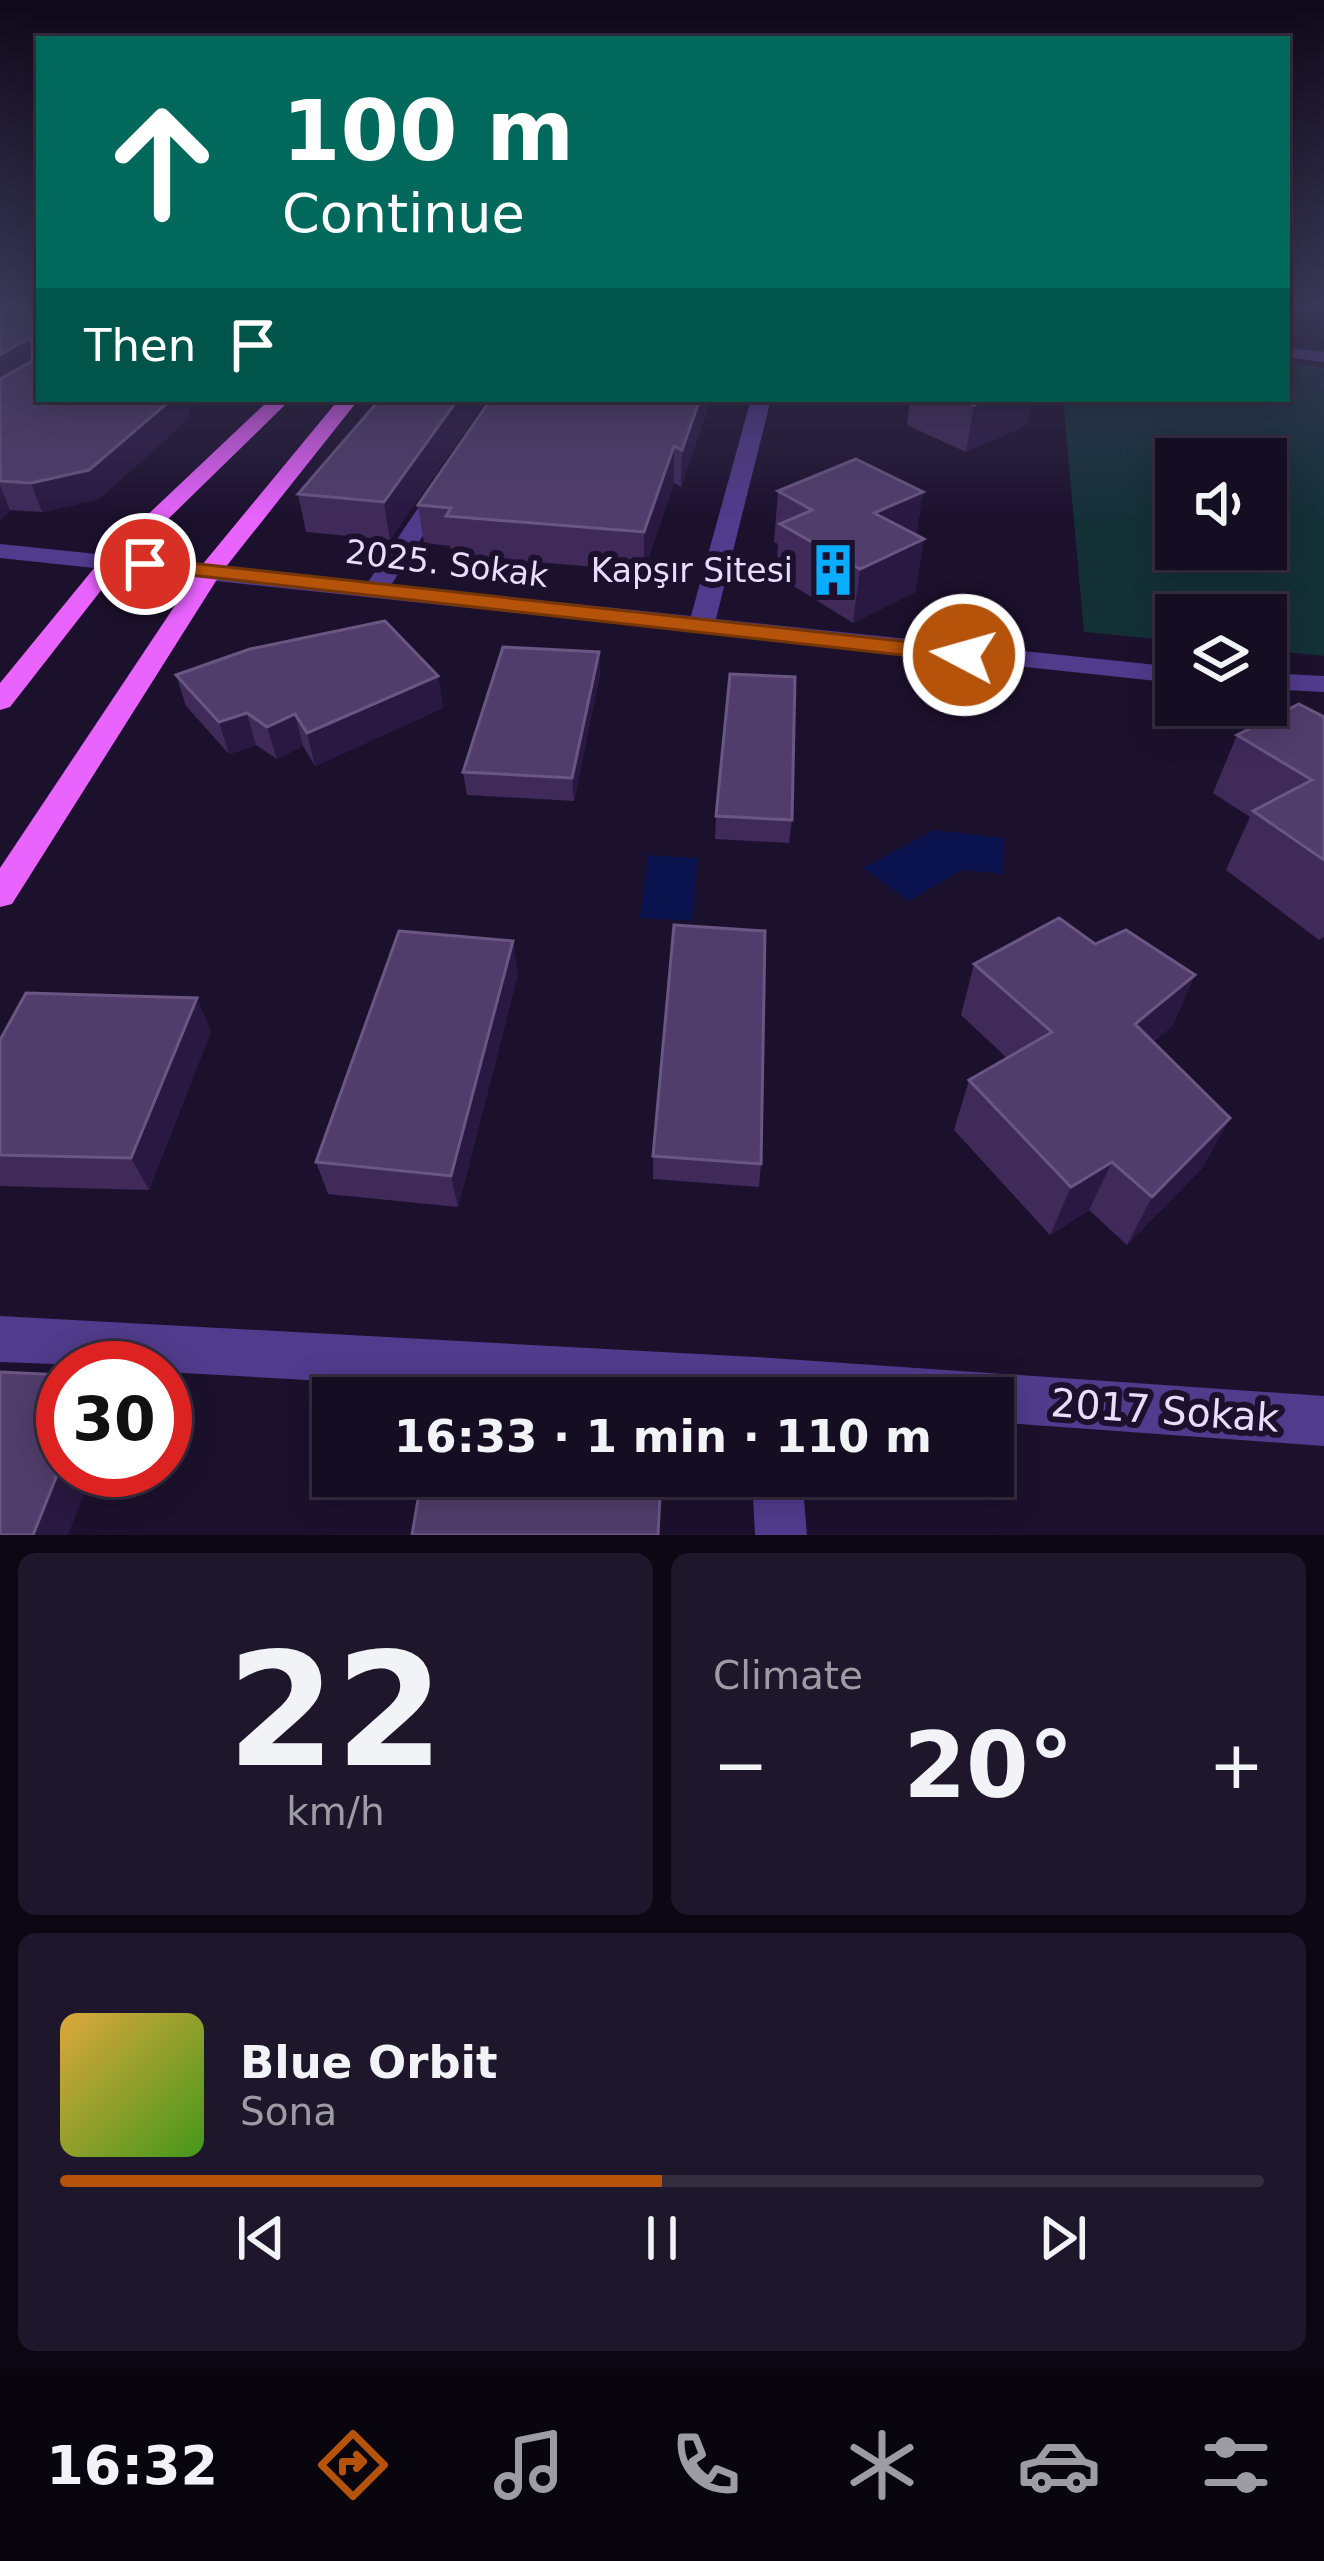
<!DOCTYPE html>
<html lang="en">
<head>
<meta charset="utf-8">
<style>
	body { margin:0; font-family:"DejaVu Sans",sans-serif; background:#1e162a; color:#f1f3f6; height:100vh; display:flex; flex-direction:column; font-size:45px; white-space:nowrap }
	* { box-sizing:border-box; margin:0 }
	p { font-size:39px; color:#9d9ca5 }
	.icon { flex:none; width:66px; height:66px; fill:none; stroke:currentColor; stroke-width:2; stroke-linecap:round; stroke-linejoin:round }
	.map { position:relative; height:1535px; overflow:hidden }
	.details { display:flex; flex-direction:column; gap:18px; padding:18px; background:#0c0713; flex:1 }
	.details>* { flex:none }
	.guide { position:absolute; left:36px; top:36px; width:1254px; height:366px; border-radius:0px; box-shadow:0 6px 30px #0003,0 0 0 3px #342d40; background:#00695c; color:#fff; overflow:hidden }
	.buttons { position:absolute; left:1155px; top:438px; display:grid; gap:24px }
	.buttons a { display:grid; place-items:center; width:132px; height:132px; border-radius:0px; background:#150d22; box-shadow:0 6px 30px #0003,0 0 0 3px #342d40; font-size:60px }
	.speed { position:absolute; left:36px; top:1341px; display:flex; gap:24px; font-size:60px; font-weight:700; text-align:center }
	.speed>* { display:grid; place-content:center; width:156px; height:156px; border-radius:50%; background:#150d22; box-shadow:0 6px 30px #0003,0 0 0 3px #342d40; line-height:1 }
	.speed .limit { border:18px solid #d22; background:#fff; color:#111 }
	.pin { position:absolute; display:grid; place-items:center; width:102px; height:102px; color:#fff; margin:-51px; border:6px solid #fff; border-radius:50%; box-shadow:0 3px 12px #0007 }
	.me { position:absolute; width:132px; margin:-66px; rotate:276deg; stroke-linejoin:round; filter:drop-shadow(0 0 9px #0008) }
	.turn { display:flex; align-items:center; gap:42px; height:252px; padding:0 48px; font-size:54px }
	.turn .icon { width:156px; height:156px; stroke-width:2.5 }
	.turn b { display:block; font-size:84px; line-height:102px }
	.then { display:flex; align-items:center; height:114px; padding:0 48px; background:#0003; gap:24px; font-size:45px }
	.big { font-size:90px; font-weight:700; line-height:1.1 }
	.details .widget { flex:1; display:flex; flex-direction:column; justify-content:center; gap:18px; min-width:0; padding:0 42px; border-radius:18px; background:#1e162a }
	.details .dial { align-items:center; gap:0 }
	.dial b { font-size:156px; line-height:1 }
	.song { display:flex; align-items:center; gap:36px }
	.cover { width:144px; height:144px; border-radius:18px; background:linear-gradient(135deg,hsl(40 70% 55%),hsl(100 70% 35%)) }
	.played { height:12px; border-radius:6px; background:linear-gradient(90deg,#b45309 50%,#342d40 50%) }
	.keys { display:flex; justify-content:space-around; direction:ltr }
	.heat { display:flex; justify-content:space-between; align-items:center; font-size:66px; direction:ltr }
	.details .tiles { flex:1; display:grid; gap:18px; grid-template-columns:1fr 1fr }
	.widget:last-child { grid-column:span 2 }
	.trip { position:absolute; left:312px; top:1377px; width:702px; height:120px; border-radius:0px; background:#150d22; box-shadow:0 6px 30px #0003,0 0 0 3px #342d40; font-weight:700; line-height:120px; text-align:center }
	.tabs { display:flex; height:192px; justify-content:space-around; align-items:center; background:#08050e; color:#9d9ca5 }
	.tabs .icon { width:84px; height:84px }
	.tabs .selected { color:#b45309 }
	.tabs b { font-size:54px; color:#f1f3f6 }
	.map>svg:first-child { display:block }
	.green { fill:#143037; fill-rule:evenodd }
	.water { fill:#0a134d }
	.lines { fill:none; stroke-linecap:round; stroke-linejoin:round }
	.minor { fill:#513b8d; fill-rule:evenodd }
	.major { fill:#e964ff; fill-rule:evenodd }
	.wall { fill:#3f2a5a }
	.shaded-wall { fill:#291841 }
	.building { fill:#513d6c; stroke:#695683; stroke-width:3 }
	.route { fill:#b45309; stroke:#753606; stroke-width:3 }
	.labels { text-anchor:middle; stroke-width:12; stroke-linejoin:round; paint-order:stroke }
	.street-label { font-size:33px; fill:#e8ddff; stroke:#1c112d }
	.poi-label { font-size:33px; fill:#e8ddff; stroke:#1c112d; text-anchor:end }
	.near-street-label { font-size:39px; fill:#e8ddff; stroke:#1c112d }
</style>
</head>
<body>
<div class="map">
<svg width="1324" height="1535" viewBox="0 0 1324 1535">
	<rect width="100%" height="100%" fill="#1c112d"/>
	<!-- green -->
	<path class="green" d="M1287,362L1324,368V656L1266,650V615H1176V641L1084,632L1063,399H1287ZM1176,459H1266V549H1176Z"/>
	<!-- water -->
	<path class="water" d="M934,830L1004,838L1003,874L962,870L909,901L863,868Z
		M648,855L698,858L692,921L640,918Z"/>
	<g class="lines">
		<!-- minor -->
		<path class="minor" d="M1287,347L1324,352V362L1287,357Z
			M751,399H771L716,619L1176,667V683L0,558V544L368,582L433,486L441,484L452,491L391,585L691,616Z
			M1266,673L1324,676V692L1266,689Z
			M0,1316L771,1358L1324,1396V1446L993,1422V1398H630L165,1372V1368L0,1362Z
			M752,1476H802L807,1535H755Z"/>
		<!-- major -->
		<path class="major" d="M270,399H291L120,566L10,707L0,710V683L104,556Z
			M339,399H359L221,573L12,904L0,907V868L202,565Z"/>
	</g>
	<!-- wall -->
	<path class="wall" d="M0,305L188,411L189,418L99,499L42,512L10,510L0,520Z
		M380,399H487L390,540L306,532L298,494Z
		M491,399H711L681,487L674,483L644,571L452,555L450,546L424,543L418,505Z
		M910,399H1032L1027,425L966,452L907,425Z
		M778,491L923,492L916,535L924,539L915,592L853,623L776,575L778,544L774,542Z
		M599,652L600,674L574,801L467,795L463,772Z
		M176,675L438,676L443,708L315,766L303,746L277,759L256,745L229,754L186,706Z
		M1324,717V937L1319,940L1226,870L1250,817L1213,793L1237,735Z
		M716,816L792,820L789,843L715,839Z
		M1095,944L1195,975L1172,1026L1153,1042L1230,1118L1202,1168L1127,1245L1089,1210L1050,1235L954,1130L969,1080L1007,1058L961,1015L974,964Z
		M518,974L458,1207L328,1194L316,1162Z
		M211,1031L149,1190L0,1186V1040Z
		M653,1156L761,1164L759,1187L653,1179Z"/>
	<!-- shaded-wall -->
	<path class="shaded-wall" d="M27,339L37,364L0,388V355Z
		M172,399H201L188,411L189,418L99,499L42,512L31,483Z
		M458,399H487L390,540L384,502Z
		M700,399H711L681,487L682,450Z
		M988,399H1032L1027,425L966,452L974,405Z
		M674,446V483L644,571V532Z
		M0,485L10,510L0,520Z
		M923,492L915,542L874,513Z
		M924,539L915,592L853,623L860,569Z
		M599,652L600,674L574,801L572,778Z
		M438,676L443,708L315,766L307,733Z
		M247,713L256,745L229,754L219,722Z
		M295,714L303,746L277,759L267,727Z
		M513,941L518,974L458,1207L451,1176Z
		M1195,975L1172,1026L1113,1075L1135,1024Z
		M197,998L211,1031L149,1190L131,1158Z
		M1230,1118L1202,1168L1127,1245L1152,1197Z
		M1112,1162L1089,1210L1050,1235L1071,1187Z
		M63,1460V1470H93L68,1535H33Z"/>
	<!-- building -->
	<path class="building" d="M0,305H39V399H172L89,470L31,483L0,481V379L32,361L33,339H27L0,355Z
		M380,399H458L384,502L298,494Z
		M491,399H700L682,450L674,446L644,532L446,516L451,508L418,505Z
		M961,399H988L974,405Z
		M856,459L923,492L874,513L924,539L860,569L780,524L812,510L778,491Z
		M385,621L438,676L307,733L295,714L267,727L247,713L219,722L176,675L250,649Z
		M503,647L599,652L572,778L463,772Z
		M730,674L795,677L792,820L716,816Z
		M1299,704L1324,717V860L1253,811L1312,780L1237,735Z
		M1059,918L1095,944L1126,930L1195,975L1135,1024L1230,1118L1152,1197L1112,1162L1071,1187L969,1080L1052,1032L974,964Z
		M674,925L765,931L761,1164L653,1156Z
		M399,931L513,941L451,1176L316,1162Z
		M26,993L197,998L131,1158L0,1155V1040Z
		M0,1372L63,1375V1460L33,1535H0Z
		M422,1476H661L658,1535H412Z"/>
	<!-- sky -->
	<linearGradient id="sky" x2="0" y2="1"><stop stop-color="#0f0919"/><stop offset="0.59" stop-color="#3a3857"/><stop offset="1" stop-color="#3a3857" stop-opacity="0"/></linearGradient>
	<rect width="1324" height="520" fill="url(#sky)"/>
	<!-- route -->
	<path class="route" d="M145,558L964,648L977,655L964,662L137,569L134,564Z"/>
	<!-- icons -->
	<defs>
		<g id="building-bare" transform="scale(4.14)"><path d="M-4-6H4V6H1V3H-1V6H-4ZM-2.5-4.3h1.7v1.8h-1.7ZM.8-4.3h1.7v1.8H.8ZM-2.5-1h1.7V.8h-1.7ZM.8-1h1.7V.8H.8Z" fill="#09adff" stroke="#1c112d" stroke-width="2.5" paint-order="stroke"/></g>
	</defs>
	<g fill-rule="evenodd">
		<use href="#building-bare" x="833" y="570"/>
	</g>
	<g class="labels">
		<!-- street labels -->
		<g class="street-label">
			<text transform="translate(447 563) rotate(7)" y="12">2025. Sokak</text>
		</g>
		<!-- poi labels -->
		<g class="poi-label">
			<text x="793" y="582">Kapşır Sitesi</text>
		</g>
		<!-- near-street labels -->
		<g class="near-street-label">
			<text transform="translate(1165 1410) rotate(4)" y="14">2017 Sokak</text>
		</g>
	</g>
</svg>
<div class="buttons">
<a><svg class="icon" aria-label="sound" viewBox="0 0 24 24"><path d="M4 9h4l5-4v14l-5-4H4zM17 9q2 3 0 6"/></svg></a>
<a><svg class="icon" aria-label="layers" viewBox="0 0 24 24"><path d="M12 4l9 5-9 5-9-5zM3 14l9 5 9-5"/></svg></a>
</div>
<div class="speed"><div class="limit">30</div></div>
<div class="pin" style="left:145px;top:564px;background:#d93025"><svg class="icon" aria-label="arrive" viewBox="0 0 24 24"><path d="M6 21V4h12l-3 4 3 4H6"/></svg></div>
<svg class="me" style="left:964px;top:655px" viewBox="-20 -20 40 40"><circle r="17" fill="#b45309" stroke="#fff" stroke-width="3"/><path d="M0-11L8 9 0 5-8 9z" fill="#fff"/></svg>
<div class="trip">16:33 · 1 min · 110 m</div>
<div class="guide">
<div class="turn"><svg class="icon" aria-label="ahead" viewBox="0 0 24 24"><path d="M12 20V5M6 11l6-6 6 6"/></svg><div><b>100 m</b>Continue</div></div>
<div class="then">Then<svg class="icon" aria-label="arrive" viewBox="0 0 24 24"><path d="M6 21V4h12l-3 4 3 4H6"/></svg></div>
</div>
</div>
<section class="details">
<div class="tiles">
<div class="widget dial"><b>22</b><p>km/h</p></div>
<div class="widget"><p>Climate</p>
<div class="heat"><a>−</a><b class="big">20°</b><a>+</a></div>
</div>
<div class="widget">
<div class="song"><i class="cover"></i><div><b>Blue Orbit</b><p>Sona</p></div></div>
<div class="played"></div>
<div class="keys"><svg class="icon" aria-label="previous" viewBox="0 0 24 24"><path d="M18 5L8 12l10 7zM5 5v14"/></svg><svg class="icon" aria-label="pause" viewBox="0 0 24 24"><path d="M8 5v14M16 5v14"/></svg><svg class="icon" aria-label="next" viewBox="0 0 24 24"><path d="M6 5l10 7-10 7zM19 5v14"/></svg></div>
</div>
</div>
</section>
<nav class="tabs">
<b>16:32</b>
<svg class="icon selected" aria-label="directions" viewBox="0 0 24 24"><path d="M12 3l9 9-9 9-9-9zM9 14v-3h6M13 9l2 2-2 2"/></svg>
<svg class="icon" aria-label="music" viewBox="0 0 24 24"><path d="M9 18V5l10-2v13"/><circle cx="6" cy="18" r="3"/><circle cx="16" cy="16" r="3"/></svg>
<svg class="icon" aria-label="phone" viewBox="0 0 24 24"><path d="M5 4h4l2 5-3 2q2 4 5 5l2-3 5 2v4C11 20 4 13 5 4z"/></svg>
<svg class="icon" aria-label="climate" viewBox="0 0 24 24"><path d="M12 3v18M4 7l16 10M4 17L20 7"/></svg>
<svg class="icon" aria-label="car" viewBox="0 0 24 24"><path d="M5 17H2v-5l4-1 3-4h7l3 4 3 1v5h-3M9 17h6M6 11h13"/><circle cx="7" cy="17" r="2"/><circle cx="17" cy="17" r="2"/></svg>
<svg class="icon" aria-label="filters" viewBox="0 0 24 24"><path d="M4 7h16M4 17h16"/><circle cx="9" cy="7" r="2"/><circle cx="15" cy="17" r="2"/></svg>
</nav>
</body>
</html>
